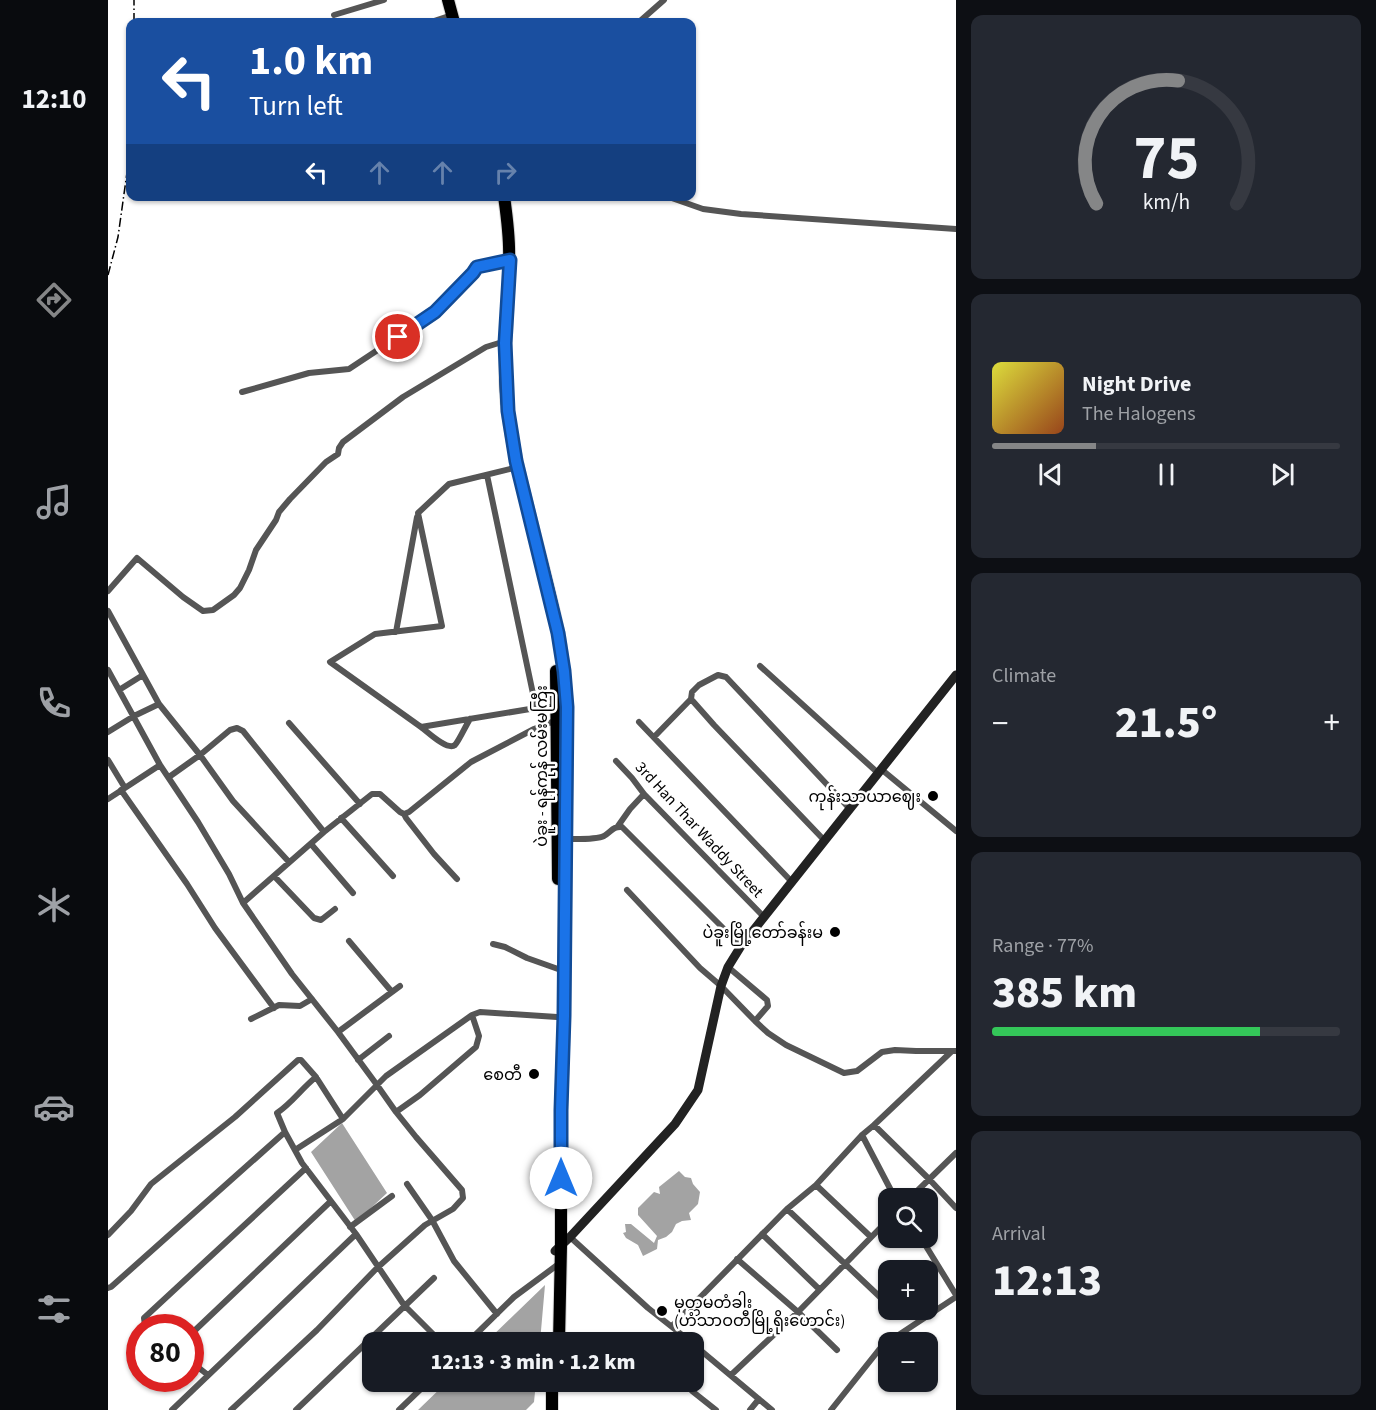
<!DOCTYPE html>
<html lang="en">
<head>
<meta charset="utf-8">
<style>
	body { margin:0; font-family:"Source Sans 3","Noto Sans Myanmar",sans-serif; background:#242831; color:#f1f3f6; height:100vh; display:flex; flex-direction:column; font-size:22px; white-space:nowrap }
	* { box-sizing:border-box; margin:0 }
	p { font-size:20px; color:#9ea1a6 }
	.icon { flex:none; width:33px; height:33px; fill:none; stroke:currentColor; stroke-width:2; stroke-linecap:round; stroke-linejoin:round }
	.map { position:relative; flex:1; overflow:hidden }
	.side { display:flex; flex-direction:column; gap:15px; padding:15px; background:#0d0f14; width:420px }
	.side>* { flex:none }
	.guide { position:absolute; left:18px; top:18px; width:570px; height:183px; border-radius:12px; box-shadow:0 2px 4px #0004; background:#1a4fa0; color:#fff; overflow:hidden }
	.controls { position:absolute; left:770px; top:1188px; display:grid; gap:12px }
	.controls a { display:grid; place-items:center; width:60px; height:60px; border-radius:12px; background:#171b24; box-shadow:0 2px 4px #0004; font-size:30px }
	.speed { position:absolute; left:18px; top:1314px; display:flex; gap:12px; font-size:30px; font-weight:700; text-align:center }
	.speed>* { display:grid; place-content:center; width:78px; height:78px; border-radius:50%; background:#171b24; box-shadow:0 2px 4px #0004; line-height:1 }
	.speed .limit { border:9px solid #d22; background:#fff; color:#111 }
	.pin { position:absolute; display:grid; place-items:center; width:51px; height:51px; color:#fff; margin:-26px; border:3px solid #fff; border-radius:50%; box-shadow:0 2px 6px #0007 }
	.me { position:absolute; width:66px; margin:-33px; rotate:0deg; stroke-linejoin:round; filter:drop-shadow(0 0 4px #0008) }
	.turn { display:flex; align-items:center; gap:21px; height:126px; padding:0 24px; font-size:27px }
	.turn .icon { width:78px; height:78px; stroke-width:2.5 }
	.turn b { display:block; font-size:42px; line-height:51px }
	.lanes { display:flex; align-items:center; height:57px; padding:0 24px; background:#0003; justify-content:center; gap:30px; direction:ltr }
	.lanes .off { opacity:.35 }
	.big { font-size:45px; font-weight:800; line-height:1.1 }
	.side .card { flex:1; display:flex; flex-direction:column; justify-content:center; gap:9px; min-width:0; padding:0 21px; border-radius:12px; background:#242831 }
	.side .dial { align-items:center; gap:0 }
	.dial svg { height:156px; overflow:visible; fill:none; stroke:#363941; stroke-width:7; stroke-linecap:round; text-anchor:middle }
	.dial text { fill:#f1f3f6; stroke:none }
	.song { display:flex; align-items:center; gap:18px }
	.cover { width:72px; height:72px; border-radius:9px; background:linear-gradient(135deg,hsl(60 70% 55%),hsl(20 70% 35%)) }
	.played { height:6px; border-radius:3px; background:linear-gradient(90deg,#858687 30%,#363941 30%) }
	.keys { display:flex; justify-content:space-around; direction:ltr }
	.heat { display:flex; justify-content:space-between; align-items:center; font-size:33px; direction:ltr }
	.charge { height:9px; border-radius:4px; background:linear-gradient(90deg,#34c759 77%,#363941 0) }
	.trip { position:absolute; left:254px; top:1332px; width:342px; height:60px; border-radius:12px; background:#171b24; box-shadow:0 2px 4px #0004; font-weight:800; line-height:60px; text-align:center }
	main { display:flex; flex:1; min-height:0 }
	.dock { display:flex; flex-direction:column; width:108px; justify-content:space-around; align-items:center; background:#090b0e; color:#9ea1a6 }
	.dock .icon { width:42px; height:42px }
	.dock .on { color:#858687 }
	.dock b { font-size:27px; color:#f1f3f6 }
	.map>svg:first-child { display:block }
	.water { fill:#a3a3a3 }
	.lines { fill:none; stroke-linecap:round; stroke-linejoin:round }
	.highway-casing { stroke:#dbdbdb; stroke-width:14 }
	.street { stroke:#555; stroke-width:6 }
	.secondary { stroke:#222; stroke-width:9 }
	.highway { stroke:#000; stroke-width:12 }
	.rail { stroke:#000; stroke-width:1.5; stroke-dasharray:9 3 1.5 3; stroke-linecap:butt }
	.route-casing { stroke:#114b97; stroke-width:15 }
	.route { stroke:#1a73e8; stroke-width:10 }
	.poi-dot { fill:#000; stroke:#fff; stroke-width:2 }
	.labels { text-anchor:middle; stroke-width:5; stroke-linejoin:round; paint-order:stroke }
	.street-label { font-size:16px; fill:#000; stroke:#fff }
	.poi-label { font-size:16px; fill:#000; stroke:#fff; text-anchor:end }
</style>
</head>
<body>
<main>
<nav class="dock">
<b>12:10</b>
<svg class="icon on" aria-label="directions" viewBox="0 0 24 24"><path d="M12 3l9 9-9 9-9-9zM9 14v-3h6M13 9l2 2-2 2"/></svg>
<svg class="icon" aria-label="music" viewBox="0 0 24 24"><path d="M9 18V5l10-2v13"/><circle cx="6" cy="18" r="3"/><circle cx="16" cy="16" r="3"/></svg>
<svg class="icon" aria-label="phone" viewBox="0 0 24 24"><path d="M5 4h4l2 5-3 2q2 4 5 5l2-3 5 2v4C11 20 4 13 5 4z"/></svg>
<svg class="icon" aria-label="climate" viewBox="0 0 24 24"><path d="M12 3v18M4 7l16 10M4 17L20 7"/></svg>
<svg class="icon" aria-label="car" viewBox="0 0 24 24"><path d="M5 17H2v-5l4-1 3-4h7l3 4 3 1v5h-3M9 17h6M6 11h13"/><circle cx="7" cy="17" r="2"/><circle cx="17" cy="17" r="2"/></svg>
<svg class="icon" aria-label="filters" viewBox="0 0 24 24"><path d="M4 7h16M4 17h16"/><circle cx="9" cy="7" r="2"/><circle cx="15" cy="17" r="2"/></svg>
</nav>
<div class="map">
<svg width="848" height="1410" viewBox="0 0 848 1410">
	<rect width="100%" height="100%" fill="#fff"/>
	<!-- water -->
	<path class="water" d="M234,1123L279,1193L248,1222L203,1152Z
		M571,1171L577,1177L583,1178L585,1184L592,1192L590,1204L581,1213L583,1220L574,1221L568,1224L564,1232L558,1237L550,1240L549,1249L535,1256L530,1245L518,1238L515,1233L518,1232L517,1224H523L546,1243L549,1236L530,1215V1208L546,1192L552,1194L551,1187Z
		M437,1285L432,1342H378Z
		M339,1382H428L426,1402L418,1410H310Z"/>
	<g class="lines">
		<!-- highway casing -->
		<g class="highway-casing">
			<path id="highway" d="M340,0L346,22
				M396,196C399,218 402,238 401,260C401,311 393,363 400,414C411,487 435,558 450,631C455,656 457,682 459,707L456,1016L453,1110V1246L451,1342
				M448,671L450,879
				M444,1410V1382"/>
		</g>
		<!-- street -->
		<path class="street" d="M226,15L276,0
			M323,22L344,15
			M531,22L556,0
			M558,196L595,209L633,214L848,229
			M134,392L201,373L241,369L327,312L369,267L401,260
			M410,467L341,484L310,513L334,626L267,634L222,662L313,727L428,708L450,707
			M379,475L428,708
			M0,591L29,558L75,597L95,611L105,610L126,595L132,588L141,570L148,550L168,520L171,512L182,499L218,462L230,454L231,448L235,442L295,397L378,347L391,343
			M0,611L51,704L92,755L125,801L181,862
			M288,632L309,517
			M652,666L770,773
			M0,670L52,765L90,822L121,874L135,903L184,974L230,1032L269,1085L288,1112L308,1137L354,1190L355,1198L345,1209L317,1225L269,1268L209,1330L123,1410
			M11,690L35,675
			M531,722L683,881
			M181,723L252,804
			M313,727C320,732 339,751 347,745C351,741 358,725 362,719
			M0,732L26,716L51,704
			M546,737L583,699
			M0,760L17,788
			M508,761L524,778L536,794L655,916
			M773,769L848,831
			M61,777L92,755L122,730L129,728L135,731L216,832
			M13,790L79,884L107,928L166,1008
			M0,799L52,765
			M296,814L298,818L326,854L349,879
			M233,818L285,876
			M510,826L522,809L536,794
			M456,839C466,839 488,840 496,836C503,832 505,826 514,827L633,946
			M716,840L606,725L583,699L584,692L591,685L610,675L618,677L741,808
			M203,844L245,893
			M166,876L206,918L213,920L227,909
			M519,890L592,968L613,986L647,1021L660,1033L678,1045L736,1073L749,1071L774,1052L787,1050L808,1051H848
			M135,903L216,832L264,794H272L292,812L296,814L301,812L363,762L426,729L449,720
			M241,941L284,992
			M385,944L397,947L419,958L450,969
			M620,967L659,1000L660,1006L647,1021
			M143,1019L171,1005L192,1006L204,999
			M230,1032L292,986
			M250,1060L281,1036
			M288,1112L312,1095L368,1047L371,1036L364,1015
			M766,1125L821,1179L848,1208
			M177,1132L169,1113C184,1103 194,1088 208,1077L235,1119
			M754,1135L787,1198
			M187,1150L235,1119L278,1076L364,1015L372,1012L449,1017
			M299,1184L324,1220L346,1261L389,1314
			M708,1185L763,1237
			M802,1198L848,1153
			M679,1209L772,1297
			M242,1227L284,1196
			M654,1234L711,1289
			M0,1235L23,1211L43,1184L127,1117L190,1060H193L208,1077
			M462,1237L540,1308L583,1342
			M813,1238L848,1295
			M629,1259L690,1312L729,1350
			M0,1288L3,1287L177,1132L194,1163L248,1234L296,1305L333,1342
			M564,1326L679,1209L708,1185L754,1135L766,1125L843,1052
			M40,1328L37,1325L36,1318L198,1168
			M82,1335L222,1202
			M360,1342L406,1297L452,1263
			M585,1344L664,1410
			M82,1361L100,1375
			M623,1375L690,1312L780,1220
			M584,1391L608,1410
			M64,1410L248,1234
			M188,1410L326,1278
			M291,1410L320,1382
			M642,1410L651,1399
			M723,1410L774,1346L848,1297"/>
		<!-- secondary -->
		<path class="secondary" d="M447,1251L462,1237L567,1124L590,1090L613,986L620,967L633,946L848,675"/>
		<!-- highway -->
		<use href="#highway" class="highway"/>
		<!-- rail -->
		<path class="rail" d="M26,22V0
			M0,275L10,237L22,151"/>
	</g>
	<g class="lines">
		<!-- route casing -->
		<g class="route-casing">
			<path id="route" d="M290,337L327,312L365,273L369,267L402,260L397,343L400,411L408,461L450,633L456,671L459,707L456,1016L453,1110V1178"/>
		</g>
		<!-- route -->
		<use href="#route" class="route"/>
	</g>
	<!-- markers -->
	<g class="poi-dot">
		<circle cx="825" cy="796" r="6"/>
		<circle cx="727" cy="932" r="6"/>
		<circle cx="426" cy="1074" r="6"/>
		<circle cx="554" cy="1311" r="6"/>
	</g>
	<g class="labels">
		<!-- street labels -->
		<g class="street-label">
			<text transform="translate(433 766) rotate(-90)" y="6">ပဲခူး - ရန်ကုန် လမ်းမကြီး</text>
			<text transform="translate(592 829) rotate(47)" y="6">3rd Han Thar Waddy Street</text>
		</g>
		<!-- poi labels -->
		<g class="poi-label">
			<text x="813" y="802">ကုန်းသာယာဈေး</text>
			<text x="715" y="938">ပဲခူးမြို့တော်ခန်းမ</text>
			<text x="414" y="1080">စေတီ</text>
			<text x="566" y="1308" text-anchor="start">မုတ္တမတံခါး<tspan x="566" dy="18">(ဟံသာဝတီမြို့ရိုးဟောင်း)</tspan></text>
		</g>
	</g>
</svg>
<div class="controls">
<a><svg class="icon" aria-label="search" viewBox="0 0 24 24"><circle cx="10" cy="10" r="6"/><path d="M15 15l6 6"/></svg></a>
<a>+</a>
<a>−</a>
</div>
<div class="speed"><div class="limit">80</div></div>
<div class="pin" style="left:290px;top:337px;background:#d93025"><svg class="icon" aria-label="arrive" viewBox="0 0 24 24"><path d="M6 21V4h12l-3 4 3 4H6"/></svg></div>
<svg class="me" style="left:453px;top:1178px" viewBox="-20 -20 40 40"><circle r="19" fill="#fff"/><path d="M0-13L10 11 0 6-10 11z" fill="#1a73e8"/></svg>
<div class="trip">12:13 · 3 min · 1.2 km</div>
<div class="guide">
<div class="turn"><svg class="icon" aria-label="left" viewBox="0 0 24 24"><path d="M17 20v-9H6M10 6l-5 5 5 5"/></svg><div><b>1.0 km</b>Turn left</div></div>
<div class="lanes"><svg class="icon" aria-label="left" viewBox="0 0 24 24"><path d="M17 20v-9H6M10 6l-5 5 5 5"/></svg><svg class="icon off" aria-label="ahead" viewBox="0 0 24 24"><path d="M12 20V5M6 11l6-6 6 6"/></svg><svg class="icon off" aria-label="ahead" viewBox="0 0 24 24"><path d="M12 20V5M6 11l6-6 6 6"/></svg><svg class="icon off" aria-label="right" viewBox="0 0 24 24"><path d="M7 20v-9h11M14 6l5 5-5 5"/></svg></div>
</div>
</div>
<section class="side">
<div class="card dial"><svg viewBox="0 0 100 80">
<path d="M14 69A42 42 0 1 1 86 69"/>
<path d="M14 69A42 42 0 0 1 56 6" stroke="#858687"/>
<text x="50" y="56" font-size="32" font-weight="700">75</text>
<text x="50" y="72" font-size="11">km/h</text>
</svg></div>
<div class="card">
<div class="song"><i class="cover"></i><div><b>Night Drive</b><p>The Halogens</p></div></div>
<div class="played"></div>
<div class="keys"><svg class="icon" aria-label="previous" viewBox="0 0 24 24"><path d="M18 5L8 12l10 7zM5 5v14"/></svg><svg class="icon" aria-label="pause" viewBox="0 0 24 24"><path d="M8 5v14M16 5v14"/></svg><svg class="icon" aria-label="next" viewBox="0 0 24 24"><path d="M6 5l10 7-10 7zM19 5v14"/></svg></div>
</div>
<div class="card"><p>Climate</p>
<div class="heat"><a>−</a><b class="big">21.5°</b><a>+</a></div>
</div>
<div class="card"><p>Range · 77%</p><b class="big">385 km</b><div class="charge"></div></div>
<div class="card"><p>Arrival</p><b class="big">12:13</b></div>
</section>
</main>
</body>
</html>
